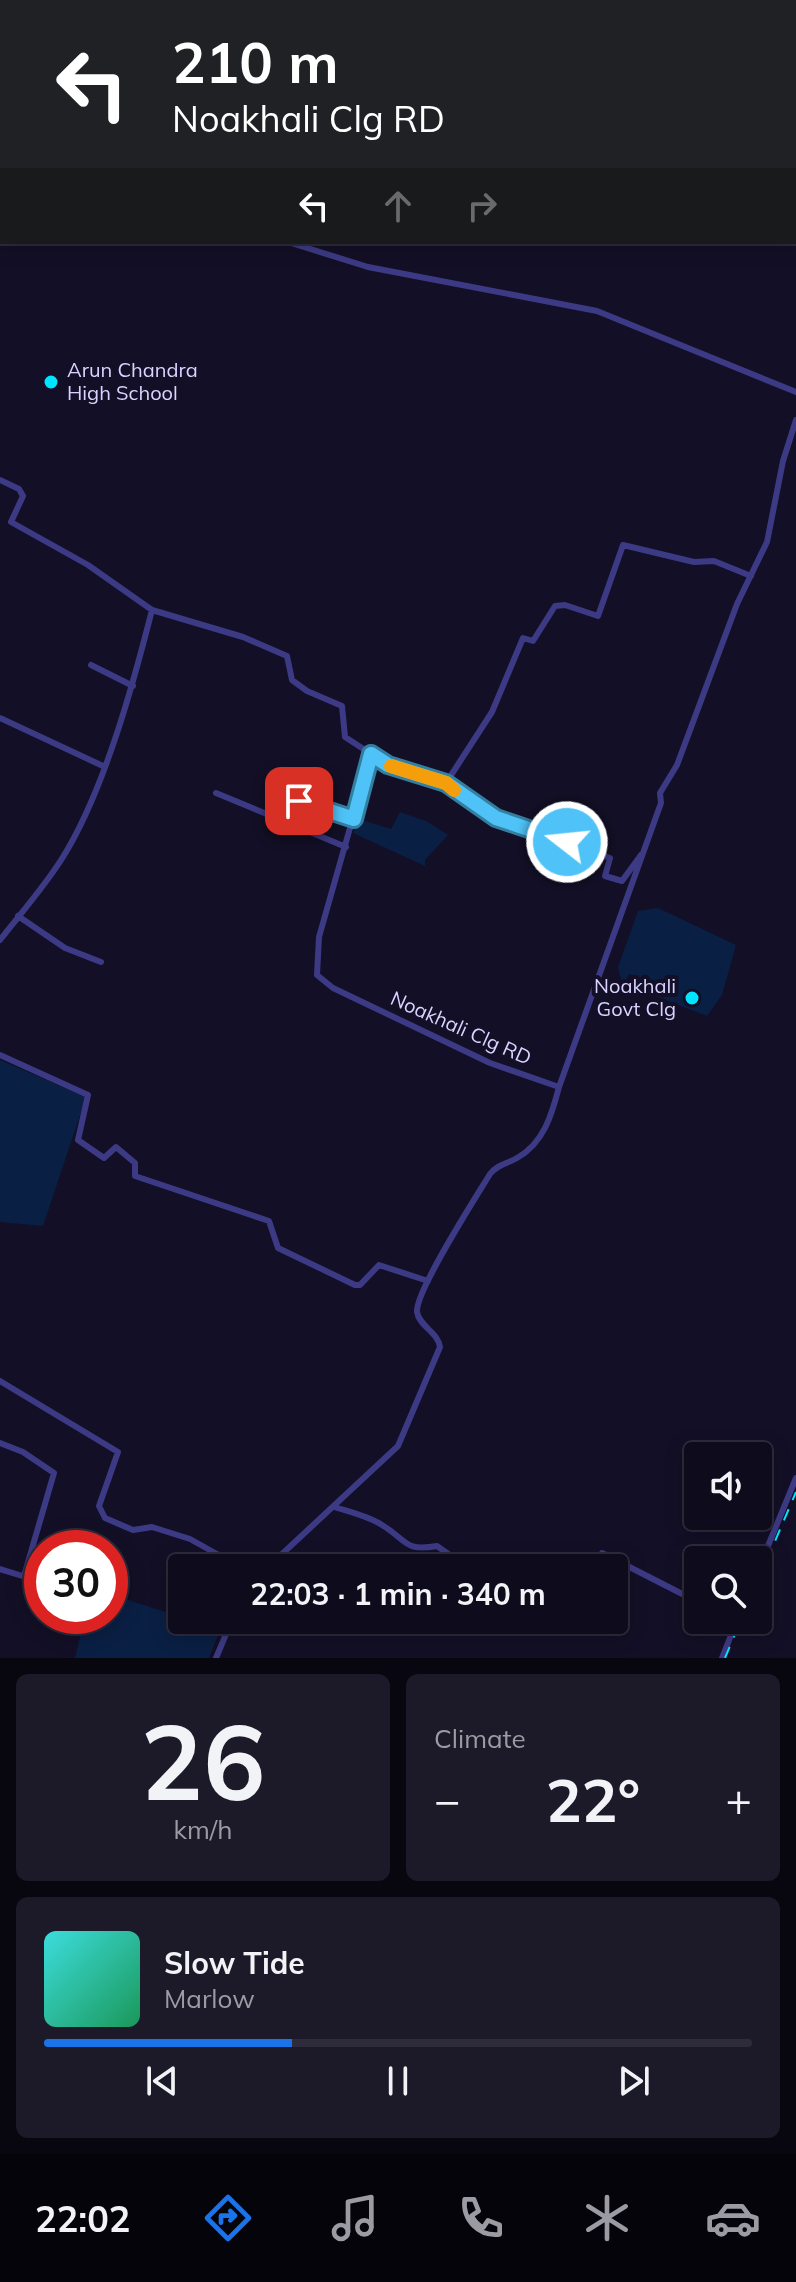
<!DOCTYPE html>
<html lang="en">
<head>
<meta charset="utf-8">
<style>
	body { margin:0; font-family:Mulish,sans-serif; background:#1c1929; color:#f1f3f6; height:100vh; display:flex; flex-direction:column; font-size:30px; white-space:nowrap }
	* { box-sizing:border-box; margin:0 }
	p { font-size:26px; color:#9b9ba3 }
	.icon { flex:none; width:44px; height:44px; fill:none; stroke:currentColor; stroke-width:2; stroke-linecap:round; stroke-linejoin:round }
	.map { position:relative; height:1658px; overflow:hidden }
	.sheet { display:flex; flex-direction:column; gap:16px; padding:16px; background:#08060f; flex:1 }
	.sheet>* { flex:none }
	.hud { position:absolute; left:0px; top:0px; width:796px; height:244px; box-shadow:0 4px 20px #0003,0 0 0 2px #2e2b3b; background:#202124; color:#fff; overflow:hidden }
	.controls { position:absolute; left:684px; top:1442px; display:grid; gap:16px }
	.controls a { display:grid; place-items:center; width:88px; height:88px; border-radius:8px; background:#0e0b1c; box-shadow:0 4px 20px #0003,0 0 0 2px #2e2b3b; font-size:40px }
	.speed { position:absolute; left:24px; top:1530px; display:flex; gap:16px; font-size:40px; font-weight:700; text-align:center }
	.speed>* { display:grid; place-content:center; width:104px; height:104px; border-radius:50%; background:#0e0b1c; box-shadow:0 4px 20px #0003,0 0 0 2px #2e2b3b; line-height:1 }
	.speed .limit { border:12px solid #d22; background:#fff; color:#111 }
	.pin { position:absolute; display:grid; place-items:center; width:68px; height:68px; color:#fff; margin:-34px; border-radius:16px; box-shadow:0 4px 12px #0006 }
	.me { position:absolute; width:88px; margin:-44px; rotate:286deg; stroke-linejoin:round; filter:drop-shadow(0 0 6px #0008) }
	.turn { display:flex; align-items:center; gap:28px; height:168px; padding:0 40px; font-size:36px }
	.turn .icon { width:104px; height:104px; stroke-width:2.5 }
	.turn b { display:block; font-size:56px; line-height:68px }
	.lanes { display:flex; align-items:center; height:76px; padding:0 40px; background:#0003; justify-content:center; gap:40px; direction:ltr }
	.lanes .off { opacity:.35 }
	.big { font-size:60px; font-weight:700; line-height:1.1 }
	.sheet .widget { flex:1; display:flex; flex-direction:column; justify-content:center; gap:12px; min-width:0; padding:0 28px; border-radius:12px; background:#1c1929 }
	.sheet .dial { align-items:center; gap:0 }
	.dial b { font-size:104px; line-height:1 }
	.song { display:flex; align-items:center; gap:24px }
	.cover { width:96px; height:96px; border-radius:12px; background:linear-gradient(135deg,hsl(180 70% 55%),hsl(150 70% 35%)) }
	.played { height:8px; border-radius:4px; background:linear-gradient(90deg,#1a73e8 35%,#2e2b3b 35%) }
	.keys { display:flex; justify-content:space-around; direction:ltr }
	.heat { display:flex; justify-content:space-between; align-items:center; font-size:44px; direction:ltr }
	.sheet .tiles { flex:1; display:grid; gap:16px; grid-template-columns:1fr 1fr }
	.widget:last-child { grid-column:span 2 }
	.trip { position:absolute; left:168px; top:1554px; width:460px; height:80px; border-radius:8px; background:#0e0b1c; box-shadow:0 4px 20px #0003,0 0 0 2px #2e2b3b; font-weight:700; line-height:80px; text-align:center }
	.menu { display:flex; height:128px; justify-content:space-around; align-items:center; background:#06040b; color:#9b9ba3 }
	.menu .icon { width:56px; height:56px }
	.menu .active { color:#1a73e8 }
	.menu b { font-size:36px; color:#f1f3f6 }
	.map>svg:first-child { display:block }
	.water { fill:#0a1f44 }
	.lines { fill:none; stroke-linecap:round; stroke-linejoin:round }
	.street { stroke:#3d3a85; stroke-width:6 }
	.highway { stroke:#ff4fa3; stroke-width:11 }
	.rail { stroke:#00e5ff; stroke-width:2; stroke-dasharray:12 10; stroke-linecap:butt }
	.route-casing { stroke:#337fa1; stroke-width:20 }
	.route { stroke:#4fc3f7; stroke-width:14 }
	.slow { stroke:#f59e0b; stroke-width:14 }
	.poi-dot { fill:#00e5ff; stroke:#130f26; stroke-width:3 }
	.labels { text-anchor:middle; stroke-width:8; stroke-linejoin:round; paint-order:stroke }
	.poi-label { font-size:20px; fill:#d9d4ff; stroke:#130f26; text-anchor:start }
	.street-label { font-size:20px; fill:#d9d4ff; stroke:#130f26 }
</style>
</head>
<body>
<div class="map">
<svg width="796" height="1658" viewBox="0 0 796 1658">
	<rect width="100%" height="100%" fill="#130f26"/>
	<!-- water -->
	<path class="water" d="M400,812L426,821L448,835L425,860V866L353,833L359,819L391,829Z
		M658,908L736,945L722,995L707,1016L639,990L642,979L629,974L623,987L618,967L638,911Z
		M0,1060L86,1097L43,1226L0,1222Z
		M110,1594L220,1630L209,1658H75L85,1616H110Z"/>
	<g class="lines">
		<!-- street -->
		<path class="street" d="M250,2L251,0
			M0,16H2
			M288,242L368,267L597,311L796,392
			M0,480L19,489L23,496L11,522L88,565L152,610L243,637L287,656L292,680L307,691L342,706L345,737L388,765L446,783L496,818L610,858L605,876L622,881L641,855
			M91,665L133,686
			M0,718L103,766
			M446,783L492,712L523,638L533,641L555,606L565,605L598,616L623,545L694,562L714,561L751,576
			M216,793L346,847
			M299,801L354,819
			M18,916L65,948L101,962
			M0,940C21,913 45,886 63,857C104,791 133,685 152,610
			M0,1055L88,1095L78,1140L104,1158L116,1147L135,1163V1176L269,1221L278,1248L355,1285H360L379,1265L428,1281
			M559,1087L661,803L660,793L677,765L737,604L767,542L783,461L796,420
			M0,1381L118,1452L99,1506L105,1518L133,1530L152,1527L190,1539L242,1568
			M0,1443L23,1452L54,1473L24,1576
			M334,1507C350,1512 368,1516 382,1525C407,1540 404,1552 437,1546L468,1568
			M267,1568L398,1446L440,1347C438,1332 419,1326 417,1312C415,1292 476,1197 490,1174C498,1164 507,1164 517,1158C544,1143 552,1114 559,1087L490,1063L333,988L317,975L319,937L371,754
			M494,1568L508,1558L547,1568
			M596,1568L602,1553L698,1602
			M0,1569L42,1582
			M758,1570L796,1478
			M216,1658L232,1620
			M722,1658L737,1620"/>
		<!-- highway -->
		<path class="highway" d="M28,2L29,0
			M0,196L2,182"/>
		<!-- rail -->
		<path class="rail" d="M758,1581L796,1492
			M725,1658L741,1620"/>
	</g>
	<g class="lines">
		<!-- route casing -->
		<g class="route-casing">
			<path id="route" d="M299,801L354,819L371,754L388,765L446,783L496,818L567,842"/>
		</g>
		<!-- route -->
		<use href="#route" class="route"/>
		<!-- slow -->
		<path class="slow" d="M391,766L446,783L454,790"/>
	</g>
	<!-- markers -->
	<g class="poi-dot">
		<circle cx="51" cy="382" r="8"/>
		<circle cx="692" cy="998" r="8"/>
	</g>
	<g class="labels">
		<!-- poi labels -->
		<g class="poi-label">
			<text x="67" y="377">Arun Chandra<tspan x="67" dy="23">High School</tspan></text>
			<text x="676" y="993" text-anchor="end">Noakhali<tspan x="676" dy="23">Govt Clg</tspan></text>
		</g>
		<!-- street labels -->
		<g class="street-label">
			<text transform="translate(461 1028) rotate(24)" y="7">Noakhali Clg RD</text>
		</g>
	</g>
</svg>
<div class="controls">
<a><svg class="icon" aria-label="sound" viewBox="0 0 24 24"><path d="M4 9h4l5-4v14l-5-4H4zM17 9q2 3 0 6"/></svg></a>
<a><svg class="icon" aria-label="search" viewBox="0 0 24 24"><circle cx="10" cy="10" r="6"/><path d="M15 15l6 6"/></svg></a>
</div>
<div class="speed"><div class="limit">30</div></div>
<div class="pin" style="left:299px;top:801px;background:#d93025"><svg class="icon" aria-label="arrive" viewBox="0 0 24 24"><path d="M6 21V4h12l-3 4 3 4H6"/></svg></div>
<svg class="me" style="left:567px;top:842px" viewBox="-20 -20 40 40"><circle r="17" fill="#4fc3f7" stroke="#fff" stroke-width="3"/><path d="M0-11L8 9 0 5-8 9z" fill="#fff"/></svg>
<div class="trip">22:03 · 1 min · 340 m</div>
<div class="hud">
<div class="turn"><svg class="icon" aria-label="left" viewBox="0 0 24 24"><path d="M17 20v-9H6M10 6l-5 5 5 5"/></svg><div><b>210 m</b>Noakhali Clg RD</div></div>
<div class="lanes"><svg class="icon" aria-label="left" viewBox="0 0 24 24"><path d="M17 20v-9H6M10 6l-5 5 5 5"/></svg><svg class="icon off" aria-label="ahead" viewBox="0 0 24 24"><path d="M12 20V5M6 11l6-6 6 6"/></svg><svg class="icon off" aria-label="right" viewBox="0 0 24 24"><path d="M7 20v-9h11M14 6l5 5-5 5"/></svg></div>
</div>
</div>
<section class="sheet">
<div class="tiles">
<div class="widget dial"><b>26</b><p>km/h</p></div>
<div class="widget"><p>Climate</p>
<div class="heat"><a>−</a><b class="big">22°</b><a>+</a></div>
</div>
<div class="widget">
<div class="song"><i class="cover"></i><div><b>Slow Tide</b><p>Marlow</p></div></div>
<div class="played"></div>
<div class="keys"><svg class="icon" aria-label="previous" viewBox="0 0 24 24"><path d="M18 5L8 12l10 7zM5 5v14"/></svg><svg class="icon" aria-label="pause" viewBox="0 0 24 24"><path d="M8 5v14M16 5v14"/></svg><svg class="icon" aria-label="next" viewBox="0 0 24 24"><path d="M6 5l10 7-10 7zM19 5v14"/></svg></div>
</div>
</div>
</section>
<nav class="menu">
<b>22:02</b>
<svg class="icon active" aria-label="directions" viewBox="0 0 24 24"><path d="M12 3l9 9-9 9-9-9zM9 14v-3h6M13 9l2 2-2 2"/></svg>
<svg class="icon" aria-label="music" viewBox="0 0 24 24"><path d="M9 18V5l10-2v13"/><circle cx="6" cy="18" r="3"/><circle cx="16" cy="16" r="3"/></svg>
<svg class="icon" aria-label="phone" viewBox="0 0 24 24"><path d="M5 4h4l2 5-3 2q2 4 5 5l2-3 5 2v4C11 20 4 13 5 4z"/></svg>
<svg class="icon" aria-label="climate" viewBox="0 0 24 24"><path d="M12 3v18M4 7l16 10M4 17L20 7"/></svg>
<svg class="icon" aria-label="car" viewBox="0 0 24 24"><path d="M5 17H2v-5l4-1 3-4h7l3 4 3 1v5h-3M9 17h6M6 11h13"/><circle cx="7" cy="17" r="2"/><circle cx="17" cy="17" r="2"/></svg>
</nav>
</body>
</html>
